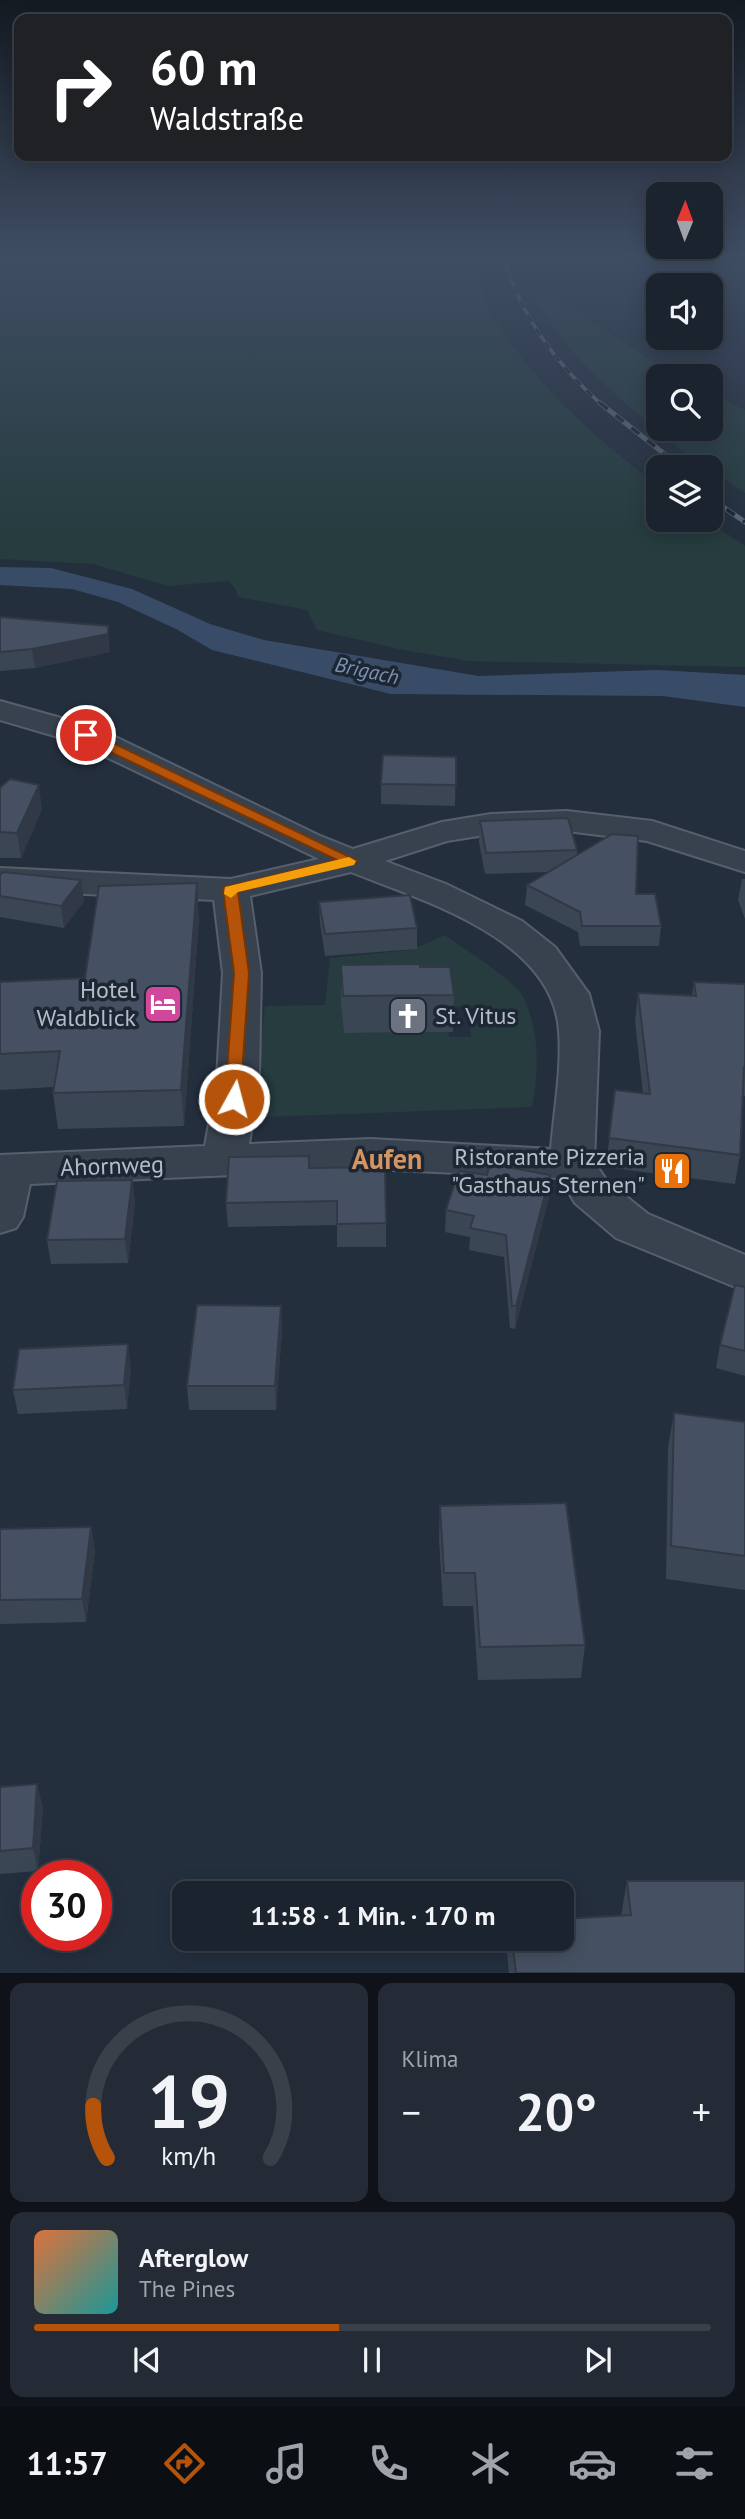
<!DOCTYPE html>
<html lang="de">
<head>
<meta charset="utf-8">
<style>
	body { margin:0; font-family:"PT Sans",sans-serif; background:#242b36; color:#f1f3f6; height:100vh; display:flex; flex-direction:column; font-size:26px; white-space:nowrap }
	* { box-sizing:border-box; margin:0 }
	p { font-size:23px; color:#a0a4aa }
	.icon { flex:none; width:38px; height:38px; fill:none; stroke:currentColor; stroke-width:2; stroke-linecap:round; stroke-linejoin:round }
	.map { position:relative; height:1973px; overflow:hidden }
	.details { display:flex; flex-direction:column; gap:10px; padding:10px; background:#0f1319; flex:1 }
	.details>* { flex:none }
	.guide { position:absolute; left:14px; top:14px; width:718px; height:147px; border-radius:14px; box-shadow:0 4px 18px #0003,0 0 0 2px #39404a; background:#202124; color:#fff; overflow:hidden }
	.needle { width:46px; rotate:1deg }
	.controls { position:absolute; left:646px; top:182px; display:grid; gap:14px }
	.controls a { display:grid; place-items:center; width:77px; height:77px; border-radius:14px; background:#1b232e; box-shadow:0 4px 18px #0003,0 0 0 2px #39404a; font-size:35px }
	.speed { position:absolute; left:21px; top:1860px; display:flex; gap:14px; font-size:35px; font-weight:700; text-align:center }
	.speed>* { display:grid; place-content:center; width:91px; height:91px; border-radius:50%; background:#1b232e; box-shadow:0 4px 18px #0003,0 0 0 2px #39404a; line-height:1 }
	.speed .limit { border:10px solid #d22; background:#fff; color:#111 }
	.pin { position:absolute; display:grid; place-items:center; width:60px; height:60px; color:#fff; margin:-30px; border:4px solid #fff; border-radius:50%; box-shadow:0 2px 7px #0007 }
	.me { position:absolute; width:77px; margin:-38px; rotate:7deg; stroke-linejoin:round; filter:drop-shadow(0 0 5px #0008) }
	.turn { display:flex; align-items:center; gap:24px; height:147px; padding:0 21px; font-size:32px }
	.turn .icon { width:91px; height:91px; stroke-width:2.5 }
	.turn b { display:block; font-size:49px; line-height:60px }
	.big { font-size:52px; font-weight:700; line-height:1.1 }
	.details .widget { flex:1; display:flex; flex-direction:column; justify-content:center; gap:10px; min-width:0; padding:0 24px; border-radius:14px; background:#242b36 }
	.details .dial { align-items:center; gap:0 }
	.dial svg { height:182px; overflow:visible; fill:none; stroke:#39404a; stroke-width:7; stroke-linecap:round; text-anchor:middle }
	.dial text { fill:#f1f3f6; stroke:none }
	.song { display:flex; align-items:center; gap:21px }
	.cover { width:84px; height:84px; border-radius:10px; background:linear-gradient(135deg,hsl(20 70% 55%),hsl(180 70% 35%)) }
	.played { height:7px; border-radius:4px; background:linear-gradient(90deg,#b45309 45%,#39404a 45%) }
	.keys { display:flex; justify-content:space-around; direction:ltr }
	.heat { display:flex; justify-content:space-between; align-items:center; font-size:38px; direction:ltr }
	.details .tiles { flex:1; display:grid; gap:10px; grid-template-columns:1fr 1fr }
	.widget:last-child { grid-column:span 2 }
	.trip { position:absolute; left:172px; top:1881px; width:402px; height:70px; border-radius:14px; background:#1b232e; box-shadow:0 4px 18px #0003,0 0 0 2px #39404a; font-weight:700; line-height:70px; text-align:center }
	.tabs { display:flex; height:112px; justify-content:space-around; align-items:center; background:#0b0e12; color:#a0a4aa }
	.tabs .icon { width:49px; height:49px }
	.tabs .selected { color:#b45309 }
	.tabs b { font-size:32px; color:#f1f3f6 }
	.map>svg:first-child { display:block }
	.green { fill:#263c3f; fill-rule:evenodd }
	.water { fill:#394c67 }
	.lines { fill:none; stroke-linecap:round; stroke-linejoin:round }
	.minor-casing { stroke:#565f6c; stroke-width:4 }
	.minor { fill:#38414e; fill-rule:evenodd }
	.rail-far1-casing { stroke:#5a6575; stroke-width:3.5 }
	.rail-casing { stroke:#5a6575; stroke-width:5 }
	.rail-far1 { stroke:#1d2633; stroke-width:2.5; stroke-dasharray:8; stroke-linecap:butt }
	.rail { stroke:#1d2633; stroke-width:3.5; stroke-dasharray:10; stroke-linecap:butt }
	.wall { fill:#3b4654 }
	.shaded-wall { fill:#303945 }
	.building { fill:#455162; stroke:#303945; stroke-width:2 }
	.route { fill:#b45309; stroke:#753606; stroke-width:2 }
	.slow { fill:#f59e0b }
	.labels { text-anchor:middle; stroke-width:7; stroke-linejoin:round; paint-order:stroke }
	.far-water-label { font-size:21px; font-style:italic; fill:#7c92b1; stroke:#1d2633 }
	.poi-label { font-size:24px; fill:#b4bcc9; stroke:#1d2633; text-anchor:end }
	.street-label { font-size:24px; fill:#b4bcc9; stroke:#1d2633 }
	.quarter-label { font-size:28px; font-weight:bold; fill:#d59563; stroke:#1d2633 }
</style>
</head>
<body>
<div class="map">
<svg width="745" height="1973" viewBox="0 0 745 1973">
	<rect width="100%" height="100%" fill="#242f3e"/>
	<!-- green -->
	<path class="green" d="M467,256C481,276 481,300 495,320C538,386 595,439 658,485V520H706L745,546V667L469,661L403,650L317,630L307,610L238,597L236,589L228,581L168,586L93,564L0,559V256Z
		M531,292H545L676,376H658V429H710L711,394L745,410V493L711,470L710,467L694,460C632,409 570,363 531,292Z
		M445,935C461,947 514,980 522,995C540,1029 539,1071 532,1107L267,1117L260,1052L265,1006L325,1005L330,958L411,950ZM342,1003L473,1007L474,1023L470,1024L471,1037H449L448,1027L421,1033H344Z"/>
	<!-- water -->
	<path class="water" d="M0,567L51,568L132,589L210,624L264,640L479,676L657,670L745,675V707L663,696L391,694L212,650L178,630L118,602L72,589L0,585Z"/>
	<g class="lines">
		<!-- minor casing -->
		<g class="minor-casing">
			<path id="minor" d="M0,701L97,728L318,835L353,849L442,822L491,814L567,811L652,821L745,851V872L647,841L567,831L491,834L447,841L385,861L446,884L522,921L555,947L589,994L599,1031L594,1162L607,1181L648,1214L745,1255V1291L616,1238L575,1203L560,1178L371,1169L30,1184L23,1217L16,1228L0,1233V1155L205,1146L217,1078L223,973L214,900L0,890V868L231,879L319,859L75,742L0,720ZM351,872C423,901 553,938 559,1031C562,1069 554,1111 551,1149L371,1139L249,1144L259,1078L261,973L250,896Z"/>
		</g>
		<!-- minor -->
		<use href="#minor" class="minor"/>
		<!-- rail-far1 casing -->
		<g class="rail-far1-casing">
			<path id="rail-far1" d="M503,256C521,316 555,363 602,405"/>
		</g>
		<!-- rail casing -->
		<g class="rail-casing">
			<path id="rail" d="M600,403L681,467
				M710,498L745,522"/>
		</g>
		<!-- rail-far1 -->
		<use href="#rail-far1" class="rail-far1"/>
		<!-- rail -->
		<use href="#rail" class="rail"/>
	</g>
	<!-- wall -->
	<path class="wall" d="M0,617L110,652L35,668L0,671Z
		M456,757L455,806L381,804V784Z
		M0,788L42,809L21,858H0Z
		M480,821L577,850V855L636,894L661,926L659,946H580L578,932L525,905L527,885L548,872L485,874L479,842Z
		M0,875L81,880L84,901L64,928L0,917Z
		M742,879H745V919L738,900Z
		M319,902L417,928V949L325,956L320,923Z
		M199,917L184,1126L58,1129L53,1093L54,1087L0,1090V982L85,978Z
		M341,965L420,967L454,995L453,1032L344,1033L341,1003Z
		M694,982L745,984V1096H743L740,1155L735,1184L606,1167L615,1090L643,1094L635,1021L638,993L692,995Z
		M310,1168L386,1223V1247H337V1225L228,1227L226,1203Z
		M132,1180L135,1203L128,1263L51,1264L47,1240Z
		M549,1197L515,1329L510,1328L504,1257L469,1250L470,1237L445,1232L446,1210Z
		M745,1287V1376L716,1368L720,1345Z
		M281,1306L282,1330L276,1410H189L187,1386Z
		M131,1368L127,1409L18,1414L13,1390Z
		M674,1413L745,1422V1590L666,1579L668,1447Z
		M440,1506L585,1645L581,1678L478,1680L473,1606H443L439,1539Z
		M91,1527L95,1551L86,1622L0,1624V1529Z
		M0,1787L43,1807L38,1871L0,1874Z
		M627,1881L745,1973H509L507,1953L509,1939H562L621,1916Z"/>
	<!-- shaded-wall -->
	<path class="shaded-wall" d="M108,626L110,652L35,668L32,649Z
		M39,785L42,809L21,858L17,833Z
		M81,880L84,901L64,928L61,906Z
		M197,883L199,917L184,1126L181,1090Z
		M550,1175L549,1197L515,1329L516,1306Z
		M132,1180L135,1203L128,1263L125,1239Z
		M281,1306L282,1330L276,1410L275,1386Z
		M128,1344L131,1368L127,1409L124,1385Z
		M91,1527L95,1551L86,1622L82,1599Z
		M37,1784L43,1807L38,1871L33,1848Z"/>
	<!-- building -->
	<path class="building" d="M0,617L108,626V634L32,649L0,652Z
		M383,755L456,757V785L381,784Z
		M10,779L39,785L17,833L0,832V788Z
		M568,818L577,850L486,853L480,821Z
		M612,834L638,836L636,894H655L661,926H582L580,912L527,885Z
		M3,872L81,880L61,906L0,896V875Z
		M197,883L181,1090L53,1093L60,1051L0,1054V982L85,978L99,886Z
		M410,895L417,928L325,934L319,902Z
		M420,964V967H450L454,995L343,996L341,965Z
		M694,982L745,984V1067H744L740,1155L609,1138L615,1090L650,1094L638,993L696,996Z
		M309,1156V1168L385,1167L386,1223L337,1224V1201L226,1203L229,1157Z
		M490,1164L550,1175L516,1306H512L506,1235L470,1228L474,1216L446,1210L459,1171L487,1175Z
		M132,1180L125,1239L47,1240L57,1181Z
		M735,1285L745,1287V1351L720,1345Z
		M197,1305L281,1306L275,1386H187Z
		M128,1344L124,1385L13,1390L19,1349Z
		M674,1413L745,1422V1556L671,1546Z
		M566,1503L585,1645L480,1647L475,1573H444L440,1506Z
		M91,1527L82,1599L0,1600V1529Z
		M37,1784L33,1848L0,1851V1787Z
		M627,1881H745V1973H516L512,1939H562V1919L631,1915Z"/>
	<!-- sky -->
	<linearGradient id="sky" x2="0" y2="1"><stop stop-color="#141a22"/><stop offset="0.48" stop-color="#3f4d63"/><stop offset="1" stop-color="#3f4d63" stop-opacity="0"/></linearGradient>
	<rect width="745" height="533" fill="url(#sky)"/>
	<!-- route -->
	<path class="route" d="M81,732H90L358,861L238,892L249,973L240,1103L234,1105L225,1099L234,973L223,890L225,887L337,860L81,738Z"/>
	<!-- slow -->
	<path class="slow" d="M349,857L356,861L354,865L238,892L231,898L224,894L225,887Z"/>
	<!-- icons -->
	<defs>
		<g id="hotel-square" transform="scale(2.0125)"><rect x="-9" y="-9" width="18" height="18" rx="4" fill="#d1479c" stroke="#1d2633"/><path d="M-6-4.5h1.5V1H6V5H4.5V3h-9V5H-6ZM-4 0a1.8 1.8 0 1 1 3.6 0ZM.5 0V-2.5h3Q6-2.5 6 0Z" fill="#fff"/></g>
		<g id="church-square" transform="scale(2.0125)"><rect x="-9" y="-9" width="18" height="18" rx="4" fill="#6b7280" stroke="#1d2633"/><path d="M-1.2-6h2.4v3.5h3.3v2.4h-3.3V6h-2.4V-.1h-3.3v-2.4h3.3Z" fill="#fff"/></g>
		<g id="restaurant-square" transform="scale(2.0125)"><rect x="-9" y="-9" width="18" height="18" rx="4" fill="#e8710a" stroke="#1d2633"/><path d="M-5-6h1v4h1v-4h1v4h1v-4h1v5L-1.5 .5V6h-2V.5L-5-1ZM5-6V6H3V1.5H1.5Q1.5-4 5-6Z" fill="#fff"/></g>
	</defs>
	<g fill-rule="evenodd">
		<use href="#hotel-square" x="163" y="1004"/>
		<use href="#church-square" x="408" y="1016"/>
		<use href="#restaurant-square" x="672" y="1171"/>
	</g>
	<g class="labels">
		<!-- far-water labels -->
		<g class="far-water-label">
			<text transform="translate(367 671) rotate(12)" y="7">Brigach</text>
		</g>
		<!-- poi labels -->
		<g class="poi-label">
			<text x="136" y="998">Hotel<tspan x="136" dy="28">Waldblick</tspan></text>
			<text x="435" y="1024" text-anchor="start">St. Vitus</text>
			<text x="645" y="1165">Ristorante Pizzeria<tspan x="645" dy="28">"Gasthaus Sternen"</tspan></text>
		</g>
		<!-- street labels -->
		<g class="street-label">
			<text transform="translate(112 1166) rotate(-2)" y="8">Ahornweg</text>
		</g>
		<!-- quarter labels -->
		<g class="quarter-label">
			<text x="387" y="1169">Aufen</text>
		</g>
	</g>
</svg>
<div class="controls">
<a><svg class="needle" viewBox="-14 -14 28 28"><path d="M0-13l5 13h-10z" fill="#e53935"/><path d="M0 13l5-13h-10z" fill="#a0a4aa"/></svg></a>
<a><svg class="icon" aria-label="sound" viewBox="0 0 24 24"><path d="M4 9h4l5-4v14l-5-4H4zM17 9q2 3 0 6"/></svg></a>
<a><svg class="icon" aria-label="search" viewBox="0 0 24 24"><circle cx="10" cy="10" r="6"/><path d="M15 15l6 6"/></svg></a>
<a><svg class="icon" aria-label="layers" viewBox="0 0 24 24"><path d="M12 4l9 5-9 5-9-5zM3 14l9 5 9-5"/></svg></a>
</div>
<div class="speed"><div class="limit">30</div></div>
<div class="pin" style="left:86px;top:735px;background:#d93025"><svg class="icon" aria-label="arrive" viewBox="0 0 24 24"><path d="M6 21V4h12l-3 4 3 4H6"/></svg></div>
<svg class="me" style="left:234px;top:1099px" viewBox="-20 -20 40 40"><circle r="17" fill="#b45309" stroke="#fff" stroke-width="3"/><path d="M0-11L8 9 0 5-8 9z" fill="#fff"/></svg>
<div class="trip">11:58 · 1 Min. · 170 m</div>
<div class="guide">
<div class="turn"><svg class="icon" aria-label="right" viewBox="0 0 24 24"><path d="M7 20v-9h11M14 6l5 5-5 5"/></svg><div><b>60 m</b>Waldstraße</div></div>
</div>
</div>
<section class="details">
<div class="tiles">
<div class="widget dial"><svg viewBox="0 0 100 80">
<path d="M14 69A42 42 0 1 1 86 69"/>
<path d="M14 69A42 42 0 0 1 8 46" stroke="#b45309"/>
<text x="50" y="56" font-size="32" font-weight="700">19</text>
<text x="50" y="72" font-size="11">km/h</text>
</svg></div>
<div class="widget"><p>Klima</p>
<div class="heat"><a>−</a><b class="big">20°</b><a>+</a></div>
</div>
<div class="widget">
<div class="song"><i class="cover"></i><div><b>Afterglow</b><p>The Pines</p></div></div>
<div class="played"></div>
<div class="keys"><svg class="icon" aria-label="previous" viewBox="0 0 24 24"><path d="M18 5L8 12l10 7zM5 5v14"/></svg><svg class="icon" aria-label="pause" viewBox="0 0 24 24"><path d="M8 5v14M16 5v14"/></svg><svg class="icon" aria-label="next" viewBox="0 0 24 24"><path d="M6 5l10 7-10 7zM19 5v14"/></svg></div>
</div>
</div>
</section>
<nav class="tabs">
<b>11:57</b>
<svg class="icon selected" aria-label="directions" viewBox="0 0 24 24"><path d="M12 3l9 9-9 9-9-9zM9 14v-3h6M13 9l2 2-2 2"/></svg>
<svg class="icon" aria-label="music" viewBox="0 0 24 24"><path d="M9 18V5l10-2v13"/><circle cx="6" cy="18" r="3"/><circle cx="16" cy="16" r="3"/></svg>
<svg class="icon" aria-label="phone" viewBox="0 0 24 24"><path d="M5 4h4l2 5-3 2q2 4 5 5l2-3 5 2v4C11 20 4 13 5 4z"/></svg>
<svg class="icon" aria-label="climate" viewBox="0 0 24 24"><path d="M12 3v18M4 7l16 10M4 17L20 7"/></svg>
<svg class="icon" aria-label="car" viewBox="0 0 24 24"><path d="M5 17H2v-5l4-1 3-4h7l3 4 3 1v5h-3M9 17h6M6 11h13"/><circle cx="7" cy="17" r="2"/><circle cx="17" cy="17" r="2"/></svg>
<svg class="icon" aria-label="filters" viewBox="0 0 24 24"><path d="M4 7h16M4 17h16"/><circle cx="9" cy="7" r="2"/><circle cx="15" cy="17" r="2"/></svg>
</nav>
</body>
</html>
